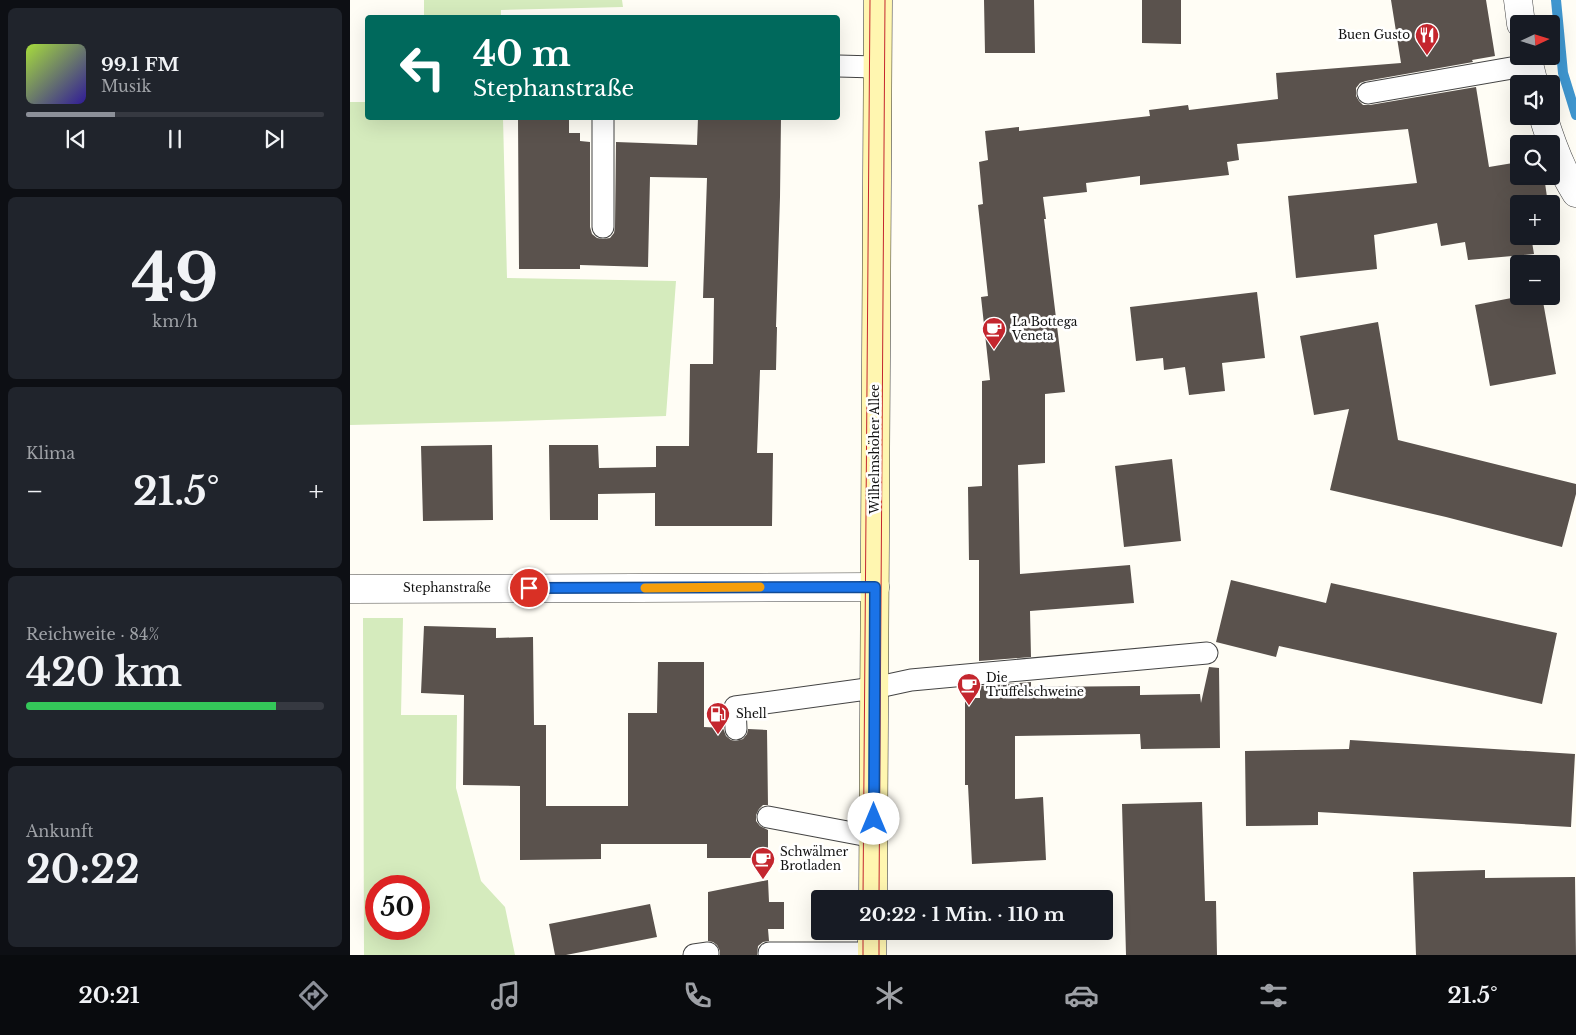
<!DOCTYPE html>
<html lang="de">
<head>
<meta charset="utf-8">
<style>
	body { margin:0; font-family:"Libre Baskerville",serif; background:#20242c; color:#f1f3f6; height:100vh; display:flex; flex-direction:column; font-size:19px; white-space:nowrap }
	* { box-sizing:border-box; margin:0 }
	p { font-size:16px; color:#9ea1a6 }
	.icon { flex:none; width:28px; height:28px; fill:none; stroke:currentColor; stroke-width:2; stroke-linecap:round; stroke-linejoin:round }
	.map { position:relative; flex:1; overflow:hidden }
	.drawer { display:flex; flex-direction:column; gap:8px; padding:8px; background:#0d0f14; width:350px }
	.drawer>* { flex:none }
	.banner { position:absolute; left:15px; top:15px; width:475px; height:105px; border-radius:5px; box-shadow:0 5px 20px #0002; background:#00695c; color:#fff; overflow:hidden }
	.needle { width:32px; rotate:86deg }
	.tools { position:absolute; left:1160px; top:15px; display:grid; gap:10px }
	.tools a { display:grid; place-items:center; width:50px; height:50px; border-radius:5px; background:#171b24; box-shadow:0 5px 20px #0002; font-size:25px }
	.speed { position:absolute; left:15px; top:875px; display:flex; gap:10px; font-size:25px; font-weight:700; text-align:center }
	.speed>* { display:grid; place-content:center; width:65px; height:65px; border-radius:50%; background:#171b24; box-shadow:0 5px 20px #0002; line-height:1 }
	.speed .limit { border:8px solid #d22; background:#fff; color:#111 }
	.pin { position:absolute; display:grid; place-items:center; width:42px; height:42px; color:#fff; margin:-21px; border:2px solid #fff; border-radius:50%; box-shadow:0 1px 5px #0007 }
	.me { position:absolute; width:55px; margin:-28px; rotate:0deg; stroke-linejoin:round; filter:drop-shadow(0 0 4px #0008) }
	.turn { display:flex; align-items:center; gap:18px; height:105px; padding:0 25px; font-size:22px }
	.turn .icon { width:65px; height:65px; stroke-width:2.5 }
	.turn b { display:block; font-size:35px; line-height:42px }
	.big { font-size:38px; font-weight:800; line-height:1.1 }
	.drawer .tile { flex:1; display:flex; flex-direction:column; justify-content:center; gap:8px; min-width:0; padding:0 18px; border-radius:8px; background:#20242c }
	.drawer .dial { align-items:center; gap:0 }
	.dial b { font-size:65px; line-height:1 }
	.song { display:flex; align-items:center; gap:15px }
	.cover { width:60px; height:60px; border-radius:8px; background:linear-gradient(135deg,hsl(80 70% 55%),hsl(250 70% 35%)) }
	.played { height:5px; border-radius:2px; background:linear-gradient(90deg,#8c9099 30%,#363941 30%) }
	.keys { display:flex; justify-content:space-around; direction:ltr }
	.heat { display:flex; justify-content:space-between; align-items:center; font-size:28px; direction:ltr }
	.charge { height:8px; border-radius:4px; background:linear-gradient(90deg,#34c759 84%,#363941 0) }
	.trip { position:absolute; left:461px; top:890px; width:302px; height:50px; border-radius:5px; background:#171b24; box-shadow:0 5px 20px #0002; font-weight:800; line-height:50px; text-align:center }
	.tab-bar { display:flex; height:80px; justify-content:space-around; align-items:center; background:#090b0e; color:#9ea1a6 }
	.tab-bar .icon { width:35px; height:35px }
	.tab-bar .selected { color:#8c9099 }
	.tab-bar b { font-size:22px; color:#f1f3f6 }
	main { display:flex; flex:1; min-height:0 }
	.map>svg:first-child { display:block }
	.grass { fill:#d5ebbd; fill-rule:evenodd }
	.lines { fill:none; stroke-linecap:round; stroke-linejoin:round }
	.stream { stroke:#3f96cf; stroke-width:10 }
	.building { fill:#5a524d }
	.service-casing { stroke:#444; stroke-width:23 }
	.minor-casing { stroke:#444; stroke-width:29 }
	.secondary-casing { stroke:#333; stroke-width:29 }
	.service { stroke:#fff; stroke-width:21 }
	.minor { stroke:#fff; stroke-width:28 }
	.secondary { stroke:#fff6b0; stroke-width:28 }
	.tram { stroke:#c4262e; stroke-width:1 }
	.route-casing { stroke:#114b97; stroke-width:12 }
	.route { stroke:#1a73e8; stroke-width:9 }
	.slow { stroke:#f59e0b; stroke-width:9 }
	.labels { text-anchor:middle; stroke-width:5; stroke-linejoin:round; paint-order:stroke }
	.poi-label { font-size:12px; fill:#111; stroke:#fff; text-anchor:start }
	.street-label { font-size:12px; fill:#111; stroke:#fff }
</style>
</head>
<body>
<main>
<section class="drawer">
<div class="tile">
<div class="song"><i class="cover"></i><div><b>99.1 FM</b><p>Musik</p></div></div>
<div class="played"></div>
<div class="keys"><svg class="icon" aria-label="previous" viewBox="0 0 24 24"><path d="M18 5L8 12l10 7zM5 5v14"/></svg><svg class="icon" aria-label="pause" viewBox="0 0 24 24"><path d="M8 5v14M16 5v14"/></svg><svg class="icon" aria-label="next" viewBox="0 0 24 24"><path d="M6 5l10 7-10 7zM19 5v14"/></svg></div>
</div>
<div class="tile dial"><b>49</b><p>km/h</p></div>
<div class="tile"><p>Klima</p>
<div class="heat"><a>−</a><b class="big">21.5°</b><a>+</a></div>
</div>
<div class="tile"><p>Reichweite · 84%</p><b class="big">420 km</b><div class="charge"></div></div>
<div class="tile"><p>Ankunft</p><b class="big">20:22</b></div>
</section>
<div class="map">
<svg width="1226" height="955" viewBox="0 0 1226 955">
	<rect width="100%" height="100%" fill="#fffdf5"/>
	<!-- grass -->
	<path class="grass" d="M74,0H272L273,7L151,10V17L74,18Z
		M0,102H17L18,118H153L157,278L326,281L316,416L167,421L0,425Z
		M13,618H53L51,715H107L106,788L131,881L155,907L165,955H14ZM26,886H69V929H26Z"/>
	<g class="lines">
		<!-- stream -->
		<path class="stream" d="M1206,0L1213,73L1226,115"/>
	</g>
	<!-- building -->
	<path class="building" d="M634,0H684L685,53H635Z
		M792,0H831V44L792,43Z
		M1041,0H1136L1145,56L1122,60L1123,62L1016,81L1010,83L1006,88V96L1009,101L1013,105H1020L1126,87L1139,167L1169,162V176H1194L1198,204H1169V236H1181L1184,254L1118,260L1115,242L1091,246L1087,223L1024,235L1027,269L946,278L938,196L1067,183L1058,129L887,144L889,160L877,162L879,175L790,185V176L736,183L737,192L693,197L696,219H694L715,392L695,394V463L668,465L670,574L780,565L784,603L680,611L681,657L629,661V560H619L618,487L632,486V381L640,380L631,297L638,296L628,205L633,204L629,162L638,160L635,131L669,127V131L800,116L799,110L838,105L839,110L928,99L926,73L1051,63Z
		M168,118H219V133H230V141L240,142V227L242,234L247,238L253,239L260,238L264,233L265,227L266,142L347,145L348,118H431L430,197L426,327H427L426,370H410L407,453H423L422,526H305V493L248,494V520H200L199,445H248L249,468L306,467V446H339L340,364H363L364,298H353L357,178L300,177L298,267L230,265V269H169Z
		M907,292L915,358L872,363L875,391L839,395L835,367L814,370L813,358L786,361L780,307Z
		M1172,296H1192L1206,374L1140,386L1125,305Z
		M1028,322L1048,440L1226,484V494L1212,547L1096,517L980,490L999,409L964,415L950,336Z
		M142,445L143,520L73,521L71,446Z
		M822,459L831,541L774,547L765,466Z
		M881,580L976,603L981,583L1207,633L1192,704L929,646L926,657L866,642Z
		M74,626L146,628V638L183,637L184,725H196V806H278V713H307L308,662H354V727L373,728L376,736L381,740L386,741L393,739L397,734L398,729L417,730L418,805H413L409,809L406,815V821L410,826L418,830V858H357V844H251V859L170,860V786L113,785L114,695L71,693Z
		M859,667L869,668L870,748L791,749L790,734L665,736V799L693,797L696,860L622,864L618,785H615V698H630V686L681,682V687L790,686V695L850,694L851,703Z
		M1000,740L1225,754L1221,827L968,812V825L896,826L895,751L999,749Z
		M852,802L855,901H866L867,955H776L772,804Z
		M1135,870V878L1225,877L1226,955H1066L1063,872Z
		M418,880L419,902H434V929H418L419,941L413,942L408,946L407,955H370V951L367,945L363,942L358,941V892Z
		M300,904L307,937L216,955H205L199,924Z"/>
	<g class="lines">
		<!-- service casing -->
		<g class="service-casing">
			<path id="service" d="M488,66L526,67
				M1018,93L1179,65
				M253,118V227
				M386,729L385,707L524,688L561,680L857,653
				M418,817L524,837
				M419,953H522
				M344,955L358,953"/>
		</g>
		<!-- minor casing -->
		<g class="minor-casing">
			<path id="minor" d="M1168,0L1171,24
				M1177,56L1184,84
				M1193,116C1201,142 1211,170 1226,193
				M0,589L525,587"/>
		</g>
		<!-- secondary casing -->
		<g class="secondary-casing">
			<path id="secondary" d="M523,899L528,0
				M522,955V931"/>
		</g>
		<!-- service -->
		<use href="#service" class="service"/>
		<!-- minor -->
		<use href="#minor" class="minor"/>
		<!-- secondary -->
		<use href="#secondary" class="secondary"/>
		<!-- tram -->
		<path class="tram" d="M513,899L520,0
			M529,899L535,0
			M513,955V931
			M529,955V931"/>
	</g>
	<g class="lines">
		<!-- route casing -->
		<g class="route-casing">
			<path id="route" d="M179,588L525,587L524,819"/>
		</g>
		<!-- route -->
		<use href="#route" class="route"/>
		<!-- slow -->
		<path class="slow" d="M295,588L410,587"/>
	</g>
	<!-- icons -->
	<defs>
		<g id="restaurant-pin" transform="scale(1.25)"><path d="M0 17L-7.5 6A9.5 9.5 0 1 1 7.5 6Z" fill="#c4262e" stroke="#fff"/><path d="M-5-6h1v4h1v-4h1v4h1v-4h1v5L-1.5 .5V6h-2V.5L-5-1ZM5-6V6H3V1.5H1.5Q1.5-4 5-6Z" fill="#fff"/></g>
		<g id="cafe-pin" transform="scale(1.25)"><path d="M0 17L-7.5 6A9.5 9.5 0 1 1 7.5 6Z" fill="#c4262e" stroke="#fff"/><path d="M-5.5-4.5H6V0H3Q3 3.5 0 3.5H-2.5Q-5.5 3.5-5.5 0ZM3-3.2v2h1.7v-2ZM-6 4.5H4V6H-6Z" fill="#fff"/></g>
		<g id="fuel-pin" transform="scale(1.25)"><path d="M0 17L-7.5 6A9.5 9.5 0 1 1 7.5 6Z" fill="#c4262e" stroke="#fff"/><path d="M-5.5-6h7V0h2V4h1.3V-2.5L3-4.5l.8-.8L6-3V5H2.5V1h-1V6h-7ZM-4.2-4.7v3.2H.2V-4.7Z" fill="#fff"/></g>
	</defs>
	<g fill-rule="evenodd">
		<use href="#restaurant-pin" x="1077" y="35"/>
		<use href="#cafe-pin" x="644" y="329"/>
		<use href="#cafe-pin" x="619" y="685"/>
		<use href="#fuel-pin" x="368" y="714"/>
		<use href="#cafe-pin" x="413" y="859"/>
	</g>
	<g class="labels">
		<!-- poi labels -->
		<g class="poi-label">
			<text x="1060" y="39" text-anchor="end">Buen Gusto</text>
			<text x="662" y="326">La Bottega<tspan x="662" dy="14">Veneta</tspan></text>
			<text x="636" y="682">Die<tspan x="636" dy="14">Trüffelschweine</tspan></text>
			<text x="386" y="718">Shell</text>
			<text x="430" y="856">Schwälmer<tspan x="430" dy="14">Brotladen</tspan></text>
		</g>
		<!-- street labels -->
		<g class="street-label">
			<text transform="translate(525 449) rotate(-90)" y="4">Wilhelmshöher Allee</text>
			<text x="97" y="592">Stephanstraße</text>
		</g>
	</g>
</svg>
<div class="tools">
<a><svg class="needle" viewBox="-14 -14 28 28"><path d="M0-13l5 13h-10z" fill="#e53935"/><path d="M0 13l5-13h-10z" fill="#9ea1a6"/></svg></a>
<a><svg class="icon" aria-label="sound" viewBox="0 0 24 24"><path d="M4 9h4l5-4v14l-5-4H4zM17 9q2 3 0 6"/></svg></a>
<a><svg class="icon" aria-label="search" viewBox="0 0 24 24"><circle cx="10" cy="10" r="6"/><path d="M15 15l6 6"/></svg></a>
<a>+</a>
<a>−</a>
</div>
<div class="speed"><div class="limit">50</div></div>
<div class="pin" style="left:179px;top:588px;background:#d93025"><svg class="icon" aria-label="arrive" viewBox="0 0 24 24"><path d="M6 21V4h12l-3 4 3 4H6"/></svg></div>
<svg class="me" style="left:524px;top:819px" viewBox="-20 -20 40 40"><circle r="19" fill="#fff"/><path d="M0-13L10 11 0 6-10 11z" fill="#1a73e8"/></svg>
<div class="trip">20:22 · 1 Min. · 110 m</div>
<div class="banner">
<div class="turn"><svg class="icon" aria-label="left" viewBox="0 0 24 24"><path d="M17 20v-9H6M10 6l-5 5 5 5"/></svg><div><b>40 m</b>Stephanstraße</div></div>
</div>
</div>
</main>
<nav class="tab-bar">
<b>20:21</b>
<svg class="icon selected" aria-label="directions" viewBox="0 0 24 24"><path d="M12 3l9 9-9 9-9-9zM9 14v-3h6M13 9l2 2-2 2"/></svg>
<svg class="icon" aria-label="music" viewBox="0 0 24 24"><path d="M9 18V5l10-2v13"/><circle cx="6" cy="18" r="3"/><circle cx="16" cy="16" r="3"/></svg>
<svg class="icon" aria-label="phone" viewBox="0 0 24 24"><path d="M5 4h4l2 5-3 2q2 4 5 5l2-3 5 2v4C11 20 4 13 5 4z"/></svg>
<svg class="icon" aria-label="climate" viewBox="0 0 24 24"><path d="M12 3v18M4 7l16 10M4 17L20 7"/></svg>
<svg class="icon" aria-label="car" viewBox="0 0 24 24"><path d="M5 17H2v-5l4-1 3-4h7l3 4 3 1v5h-3M9 17h6M6 11h13"/><circle cx="7" cy="17" r="2"/><circle cx="17" cy="17" r="2"/></svg>
<svg class="icon" aria-label="filters" viewBox="0 0 24 24"><path d="M4 7h16M4 17h16"/><circle cx="9" cy="7" r="2"/><circle cx="15" cy="17" r="2"/></svg>
<b>21.5°</b>
</nav>
</body>
</html>
